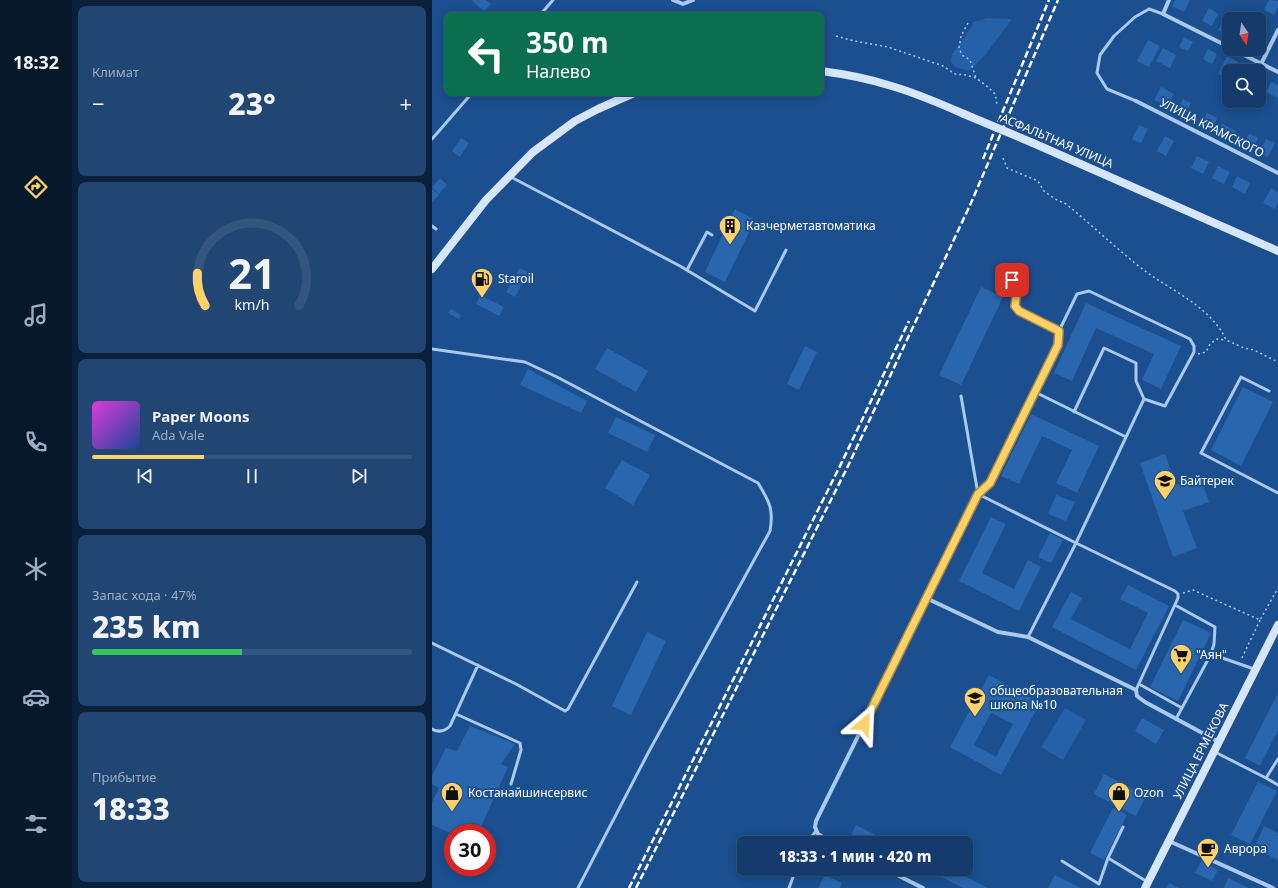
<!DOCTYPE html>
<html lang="ru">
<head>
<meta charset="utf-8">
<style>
	body { margin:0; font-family:"Noto Sans",sans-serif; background:#214673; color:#f1f3f6; height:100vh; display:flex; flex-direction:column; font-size:15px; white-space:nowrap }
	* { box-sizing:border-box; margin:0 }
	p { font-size:13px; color:#9dadc1 }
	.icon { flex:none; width:22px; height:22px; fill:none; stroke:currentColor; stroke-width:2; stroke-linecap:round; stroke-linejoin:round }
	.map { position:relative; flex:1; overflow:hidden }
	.panel { display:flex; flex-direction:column; gap:6px; padding:6px; background:#0b203b; width:360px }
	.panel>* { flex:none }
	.guide { position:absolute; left:12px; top:12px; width:380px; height:84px; border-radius:8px; box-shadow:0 2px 10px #0003,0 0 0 1px #33557e; background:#0b6e4f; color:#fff; overflow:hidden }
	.needle { width:26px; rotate:167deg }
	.fabs { position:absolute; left:790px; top:12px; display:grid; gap:8px }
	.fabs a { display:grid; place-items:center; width:44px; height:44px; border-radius:8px; background:#143b6b; box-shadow:0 2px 10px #0003,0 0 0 1px #33557e; font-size:20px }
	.speed { position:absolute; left:12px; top:824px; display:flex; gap:8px; font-size:20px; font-weight:700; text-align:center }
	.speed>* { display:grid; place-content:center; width:52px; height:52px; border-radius:50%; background:#143b6b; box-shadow:0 2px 10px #0003,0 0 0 1px #33557e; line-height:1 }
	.speed .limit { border:6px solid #d22; background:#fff; color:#111 }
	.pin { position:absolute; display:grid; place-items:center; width:34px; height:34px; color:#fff; margin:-17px; border-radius:8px; box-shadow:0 2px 6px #0006 }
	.me { position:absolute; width:44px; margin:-22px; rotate:26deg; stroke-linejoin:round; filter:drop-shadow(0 0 3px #0008) }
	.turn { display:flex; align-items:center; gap:14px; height:84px; padding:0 16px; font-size:18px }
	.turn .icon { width:52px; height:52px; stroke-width:2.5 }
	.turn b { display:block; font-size:28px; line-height:34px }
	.big { font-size:30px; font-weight:800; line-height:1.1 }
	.panel .tile { flex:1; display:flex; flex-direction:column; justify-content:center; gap:6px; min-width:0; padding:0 14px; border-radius:8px; background:#214673 }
	.panel .dial { align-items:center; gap:0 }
	.dial svg { height:104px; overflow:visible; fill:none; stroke:#33557e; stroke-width:7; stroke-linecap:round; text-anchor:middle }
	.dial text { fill:#f1f3f6; stroke:none }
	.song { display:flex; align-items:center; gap:12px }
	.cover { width:48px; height:48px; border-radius:6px; background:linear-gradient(135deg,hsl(300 70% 55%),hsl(220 70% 35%)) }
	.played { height:4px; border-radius:2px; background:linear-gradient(90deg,#ffd166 35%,#33557e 35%) }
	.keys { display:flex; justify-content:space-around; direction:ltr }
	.heat { display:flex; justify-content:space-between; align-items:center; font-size:22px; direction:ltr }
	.charge { height:6px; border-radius:3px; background:linear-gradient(90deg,#34c759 47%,#33557e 0) }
	.trip { position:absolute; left:305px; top:836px; width:236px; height:40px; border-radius:8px; background:#143b6b; box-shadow:0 2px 10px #0003,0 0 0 1px #33557e; font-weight:800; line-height:40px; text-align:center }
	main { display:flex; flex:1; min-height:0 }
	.tab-bar { display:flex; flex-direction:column; width:72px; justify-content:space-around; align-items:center; background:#08182b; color:#9dadc1 }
	.tab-bar .icon { width:28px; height:28px }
	.tab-bar .active { color:#ffd166 }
	.tab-bar b { font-size:18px; color:#f1f3f6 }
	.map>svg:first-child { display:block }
	.green { fill:#2461a8 }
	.building { fill:#2a66ad; fill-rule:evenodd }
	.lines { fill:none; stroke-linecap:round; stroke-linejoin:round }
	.path { stroke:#a9c9ee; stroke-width:1.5; stroke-dasharray:2 3; stroke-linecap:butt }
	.lane { stroke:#a9c9ee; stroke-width:3 }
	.street { stroke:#a9c9ee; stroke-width:4 }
	.secondary { stroke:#d6e6fa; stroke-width:8 }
	.rail { stroke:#fff; stroke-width:2.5; stroke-dasharray:7 3; stroke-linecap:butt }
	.secondary-bridge { stroke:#d6e6fa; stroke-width:8 }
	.route-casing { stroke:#a68842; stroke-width:10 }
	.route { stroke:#ffd166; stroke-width:7 }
	.labels { text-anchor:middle; stroke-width:4; stroke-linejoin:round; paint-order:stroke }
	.street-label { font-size:12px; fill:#fff; stroke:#1b4f8f }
	.poi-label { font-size:12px; fill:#fff; stroke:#1b4f8f; text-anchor:start }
</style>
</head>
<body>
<main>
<nav class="tab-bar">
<b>18:32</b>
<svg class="icon active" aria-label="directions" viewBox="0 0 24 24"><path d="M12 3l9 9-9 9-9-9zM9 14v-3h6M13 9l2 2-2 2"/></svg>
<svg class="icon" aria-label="music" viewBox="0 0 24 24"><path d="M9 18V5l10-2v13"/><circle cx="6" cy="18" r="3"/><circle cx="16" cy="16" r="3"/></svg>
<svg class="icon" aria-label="phone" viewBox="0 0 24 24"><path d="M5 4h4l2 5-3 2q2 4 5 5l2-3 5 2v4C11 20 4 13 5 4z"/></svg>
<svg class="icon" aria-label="climate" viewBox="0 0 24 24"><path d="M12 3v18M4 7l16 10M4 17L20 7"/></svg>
<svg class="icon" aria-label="car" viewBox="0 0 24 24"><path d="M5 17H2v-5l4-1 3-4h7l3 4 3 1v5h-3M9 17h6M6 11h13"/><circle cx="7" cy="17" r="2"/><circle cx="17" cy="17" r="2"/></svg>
<svg class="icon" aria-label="filters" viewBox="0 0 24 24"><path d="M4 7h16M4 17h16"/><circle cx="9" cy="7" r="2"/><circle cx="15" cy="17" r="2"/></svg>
</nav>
<section class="panel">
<div class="tile"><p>Климат</p>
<div class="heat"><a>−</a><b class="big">23°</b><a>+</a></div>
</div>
<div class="tile dial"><svg viewBox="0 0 100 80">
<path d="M14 69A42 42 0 1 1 86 69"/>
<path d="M14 69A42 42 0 0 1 8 44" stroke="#ffd166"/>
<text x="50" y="56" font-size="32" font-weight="700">21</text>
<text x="50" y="72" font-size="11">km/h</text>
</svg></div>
<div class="tile">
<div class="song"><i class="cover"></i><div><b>Paper Moons</b><p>Ada Vale</p></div></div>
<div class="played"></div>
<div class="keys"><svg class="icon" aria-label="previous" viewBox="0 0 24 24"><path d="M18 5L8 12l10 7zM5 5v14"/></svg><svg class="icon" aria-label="pause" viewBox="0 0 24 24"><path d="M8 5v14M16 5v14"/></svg><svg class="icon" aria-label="next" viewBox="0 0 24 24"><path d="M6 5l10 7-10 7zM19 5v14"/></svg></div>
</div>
<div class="tile"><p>Запас хода · 47%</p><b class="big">235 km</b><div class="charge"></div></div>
<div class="tile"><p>Прибытие</p><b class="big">18:33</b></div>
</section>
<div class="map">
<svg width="846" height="888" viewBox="0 0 846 888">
	<rect width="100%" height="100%" fill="#1b4f8f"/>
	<!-- green -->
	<path class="green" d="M555,18L580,19L554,54L537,71L523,67L519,62L520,54L534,35L542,22Z
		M633,708L654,720L631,760L609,747Z"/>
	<!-- building -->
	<path class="building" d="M39,0H54L59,4L52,11Z
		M743,0H758L752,12L740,6Z
		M837,0L846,1V7L842,15L832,10Z
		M777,8L786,14L780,26L770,21Z
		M793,17L797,19L796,35L786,30Z
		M827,34L833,37L827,48Z
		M752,37L761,42L756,51L747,47Z
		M716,40L728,46L717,67L705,61Z
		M731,48L744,55L738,68L724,61Z
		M776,49L785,54L780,64L771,59Z
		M795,56L806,62L802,71H797V79L786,74Z
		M827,74L832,77L827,86Z
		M15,80V91L10,87Z
		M839,82L846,85V98L834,92Z
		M729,87L742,94L735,106L722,100Z
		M751,99L759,103L753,115L745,111Z
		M775,113L785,118L781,128L770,122Z
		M790,124L804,131L800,139L786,132Z
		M707,125L716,129L709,143L700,139Z
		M817,134L826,138L821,149L812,144Z
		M733,136L742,141L734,156L725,151Z
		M29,138L37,143L28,157L20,151Z
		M834,139L843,143L836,157L827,153Z
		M765,156L777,162L771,174L759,168Z
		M786,166L798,172L792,184L780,178Z
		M805,176L818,183L813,194L800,187Z
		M8,178L15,185L7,194L0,187Z
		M839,188L846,192V203L843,209L831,203Z
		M0,189L7,195L0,202Z
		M303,209L323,220L293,282L273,272Z
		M88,268L96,272L83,297L74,292Z
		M549,287L571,297L529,385L507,375Z
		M48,295L72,307L67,316L44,304Z
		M654,303L749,346L729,389L710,380L722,354L664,328L640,381L622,373Z
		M19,309L29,315L27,319L16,313Z
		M373,346L385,352L367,390L355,384Z
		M175,348L216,371L204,392L163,369Z
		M96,369L155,401L149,413L88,385Z
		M811,387L841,402L809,466L779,450Z
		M599,414L667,446L645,493L624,483L640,450L610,436L587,484L569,476Z
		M184,417L223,435L215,452L176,433Z
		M733,454L744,485L768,477L777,502L751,511L765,548L741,557L708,463Z
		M190,460L218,475L201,505L173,488Z
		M624,495L643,502L634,521L616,514Z
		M559,517L574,524L550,573L582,589L596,560L609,567L587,611L527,581Z
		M618,533L631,540L619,563L606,557Z
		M696,585L737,606L704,670L620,627L639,592L650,598L639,619L698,649L716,613L688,599Z
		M751,620L779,633L746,701L718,687Z
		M215,632L234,641L199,715L180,706Z
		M557,675L608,703L569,775L518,747ZM559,713L581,724L564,757L542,745Z
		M846,693V730L828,766L813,758Z
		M710,718L732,730L724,744L703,731Z
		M38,726L83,744L69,764L76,767L47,831L38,827L34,833H21V834L0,825V802L7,788L0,784V776L14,748L25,751Z
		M672,774L714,796L704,816L662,794Z
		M826,782L845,791L818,844L799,835Z
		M681,808L695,815L672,860L658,853Z
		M424,825L459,843H422L417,840Z
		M832,826L846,833V860L822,848Z
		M769,861L786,870L780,881L763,873Z
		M511,869H518L556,888H531L508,876Z
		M393,875L410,883L408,888H386Z
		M623,875L649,888H616Z
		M796,878L817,888H792Z
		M737,883L747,888H735Z"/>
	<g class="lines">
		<!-- path -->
		<path class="path" d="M536,23L529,36L527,48L530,55L538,60L544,78
			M404,36L422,41L456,47L511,66L523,74L534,75L544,78L556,87L563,94L565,105
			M571,158L575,168L606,181L612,191L623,199L634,204C655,221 675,240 697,258C705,265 714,272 723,278C749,295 781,311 794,340L812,348L822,350L846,362
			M766,354L774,352L778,344L785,339L794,340
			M751,593L761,590L828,620L846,588
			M810,658L828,620"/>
		<!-- lane -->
		<path class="lane" d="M108,15L121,0
			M704,101L675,89L665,73L668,55L682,36L703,17L717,9L731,14
			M0,139L40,93
			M79,177L248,266L323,311L354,250
			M0,226L4,229
			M255,270L275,232L280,235
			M570,275C587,284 585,288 583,306L587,311L627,331
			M0,349L93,362L125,377L326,483C337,501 342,509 338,531L215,755L146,888
			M837,391L809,377L769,453L846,493
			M603,392L694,437
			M529,396L546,494
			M642,412L672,348L704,363V381L712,399
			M546,494L558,483L626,345L627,331L645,294L657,291L758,339L762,346V352L733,406L712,399L644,543L596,637
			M546,494L644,543L743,591L746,594V598L704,690
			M743,605L783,627L782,644L779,654
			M0,643L84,684L133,711L136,709L205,582
			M707,684L750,708
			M24,714L88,743L89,750L79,784
			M744,719L779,654L822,669
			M0,729C7,733 13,731 18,726L46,665
			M783,752L834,778L846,759
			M834,778L846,785
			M691,827L676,858L714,881
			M375,843L384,831
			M630,861L667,884L676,858
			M357,888L364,869"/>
		<!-- street -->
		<path class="street" d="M241,0L251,4L261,0
			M737,0L731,14L797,47
			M800,49L846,72
			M829,64L846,30
			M704,101L846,173
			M494,598L566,632L596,637L704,690L705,696L713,702L787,742
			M737,841L841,888
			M401,843L386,834L383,827L384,821L546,494
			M453,869L491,888"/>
		<!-- secondary -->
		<path class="secondary" d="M389,71C412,74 434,78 456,85C482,92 507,103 532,114
			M601,143L846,251
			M0,269L54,200L101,152L143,121L166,109L202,93
			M713,888L846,625"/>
		<!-- rail -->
		<path class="rail" d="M551,159L617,0
			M197,888L409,464L477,321
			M204,888L416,466L539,203L626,0"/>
		<!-- secondary-bridge -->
		<path class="secondary-bridge" d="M532,114L601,143"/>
	</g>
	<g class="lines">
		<!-- route casing -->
		<g class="route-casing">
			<path id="route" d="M432,724L546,494L558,483L626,345L627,331L587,311L583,306L585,290L580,280"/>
		</g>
		<!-- route -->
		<use href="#route" class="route"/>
	</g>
	<!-- icons -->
	<defs>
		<g id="building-pin" transform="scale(1.15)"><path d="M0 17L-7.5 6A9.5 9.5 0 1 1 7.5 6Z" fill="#ffd166" stroke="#1b4f8f"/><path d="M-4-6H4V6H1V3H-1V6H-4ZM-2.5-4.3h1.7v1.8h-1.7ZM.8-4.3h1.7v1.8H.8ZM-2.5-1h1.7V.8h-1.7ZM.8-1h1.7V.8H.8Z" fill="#111"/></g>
		<g id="fuel-pin" transform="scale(1.15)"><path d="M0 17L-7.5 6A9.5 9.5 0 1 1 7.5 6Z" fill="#ffd166" stroke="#1b4f8f"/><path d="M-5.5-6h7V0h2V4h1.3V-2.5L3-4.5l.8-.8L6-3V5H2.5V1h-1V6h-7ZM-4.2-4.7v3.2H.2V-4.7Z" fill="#111"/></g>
		<g id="school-pin" transform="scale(1.15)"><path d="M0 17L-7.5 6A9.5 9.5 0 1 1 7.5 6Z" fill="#ffd166" stroke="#1b4f8f"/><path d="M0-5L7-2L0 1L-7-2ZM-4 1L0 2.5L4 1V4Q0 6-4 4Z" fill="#111"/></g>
		<g id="supermarket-pin" transform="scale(1.15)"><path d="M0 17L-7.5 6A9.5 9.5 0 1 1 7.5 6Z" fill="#ffd166" stroke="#1b4f8f"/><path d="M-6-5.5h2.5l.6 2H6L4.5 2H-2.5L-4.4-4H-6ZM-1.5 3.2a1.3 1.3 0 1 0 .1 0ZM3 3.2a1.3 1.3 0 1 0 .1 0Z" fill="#111"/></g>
		<g id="shop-pin" transform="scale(1.15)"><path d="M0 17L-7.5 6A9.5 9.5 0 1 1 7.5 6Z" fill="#ffd166" stroke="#1b4f8f"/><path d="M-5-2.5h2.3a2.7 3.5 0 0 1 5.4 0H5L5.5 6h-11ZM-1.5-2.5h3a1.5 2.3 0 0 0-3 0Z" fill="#111"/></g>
		<g id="cafe-pin" transform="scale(1.15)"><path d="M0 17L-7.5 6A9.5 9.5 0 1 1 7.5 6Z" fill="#ffd166" stroke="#1b4f8f"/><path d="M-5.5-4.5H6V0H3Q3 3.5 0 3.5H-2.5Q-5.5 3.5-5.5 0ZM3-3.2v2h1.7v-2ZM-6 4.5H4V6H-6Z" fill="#111"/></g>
	</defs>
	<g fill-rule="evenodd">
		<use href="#building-pin" x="298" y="226"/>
		<use href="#fuel-pin" x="50" y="279"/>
		<use href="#school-pin" x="733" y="481"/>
		<use href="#supermarket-pin" x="749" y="655"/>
		<use href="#school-pin" x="543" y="698"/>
		<use href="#shop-pin" x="20" y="793"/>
		<use href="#shop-pin" x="687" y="793"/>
		<use href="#cafe-pin" x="776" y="849"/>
	</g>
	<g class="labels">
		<!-- street labels -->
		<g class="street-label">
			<text transform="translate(780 128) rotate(27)" y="4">УЛИЦА КРАМСКОГО</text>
			<text transform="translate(625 141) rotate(23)" y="4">АСФАЛЬТНАЯ УЛИЦА</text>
			<text transform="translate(769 751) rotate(-63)" y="4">УЛИЦА ЕРМЕКОВА</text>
		</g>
		<!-- poi labels -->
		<g class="poi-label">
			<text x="314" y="230">Казчерметавтоматика</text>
			<text x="66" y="283">Staroil</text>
			<text x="748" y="485">Байтерек</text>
			<text x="764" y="659">"Аян"</text>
			<text x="558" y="695">общеобразовательная<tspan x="558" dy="14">школа №10</tspan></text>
			<text x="36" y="797">Костанайшинсервис</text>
			<text x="702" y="797">Ozon</text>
			<text x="792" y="853">Аврора</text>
		</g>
	</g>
</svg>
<div class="fabs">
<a><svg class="needle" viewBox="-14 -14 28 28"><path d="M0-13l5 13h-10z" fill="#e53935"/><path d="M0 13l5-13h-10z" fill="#9dadc1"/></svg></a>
<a><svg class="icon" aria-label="search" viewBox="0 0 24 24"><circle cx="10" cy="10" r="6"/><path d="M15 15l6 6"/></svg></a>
</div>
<div class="speed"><div class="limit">30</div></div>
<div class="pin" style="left:580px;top:280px;background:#d93025"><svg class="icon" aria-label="arrive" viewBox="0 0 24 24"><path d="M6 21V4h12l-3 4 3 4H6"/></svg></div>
<svg class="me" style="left:432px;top:724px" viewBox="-20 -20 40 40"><path d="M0-17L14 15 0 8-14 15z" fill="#ffd166" stroke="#fff" stroke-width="4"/></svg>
<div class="trip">18:33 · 1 мин · 420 m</div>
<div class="guide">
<div class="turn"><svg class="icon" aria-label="left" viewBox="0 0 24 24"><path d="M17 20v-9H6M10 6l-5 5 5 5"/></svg><div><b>350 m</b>Налево</div></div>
</div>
</div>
</main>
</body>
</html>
